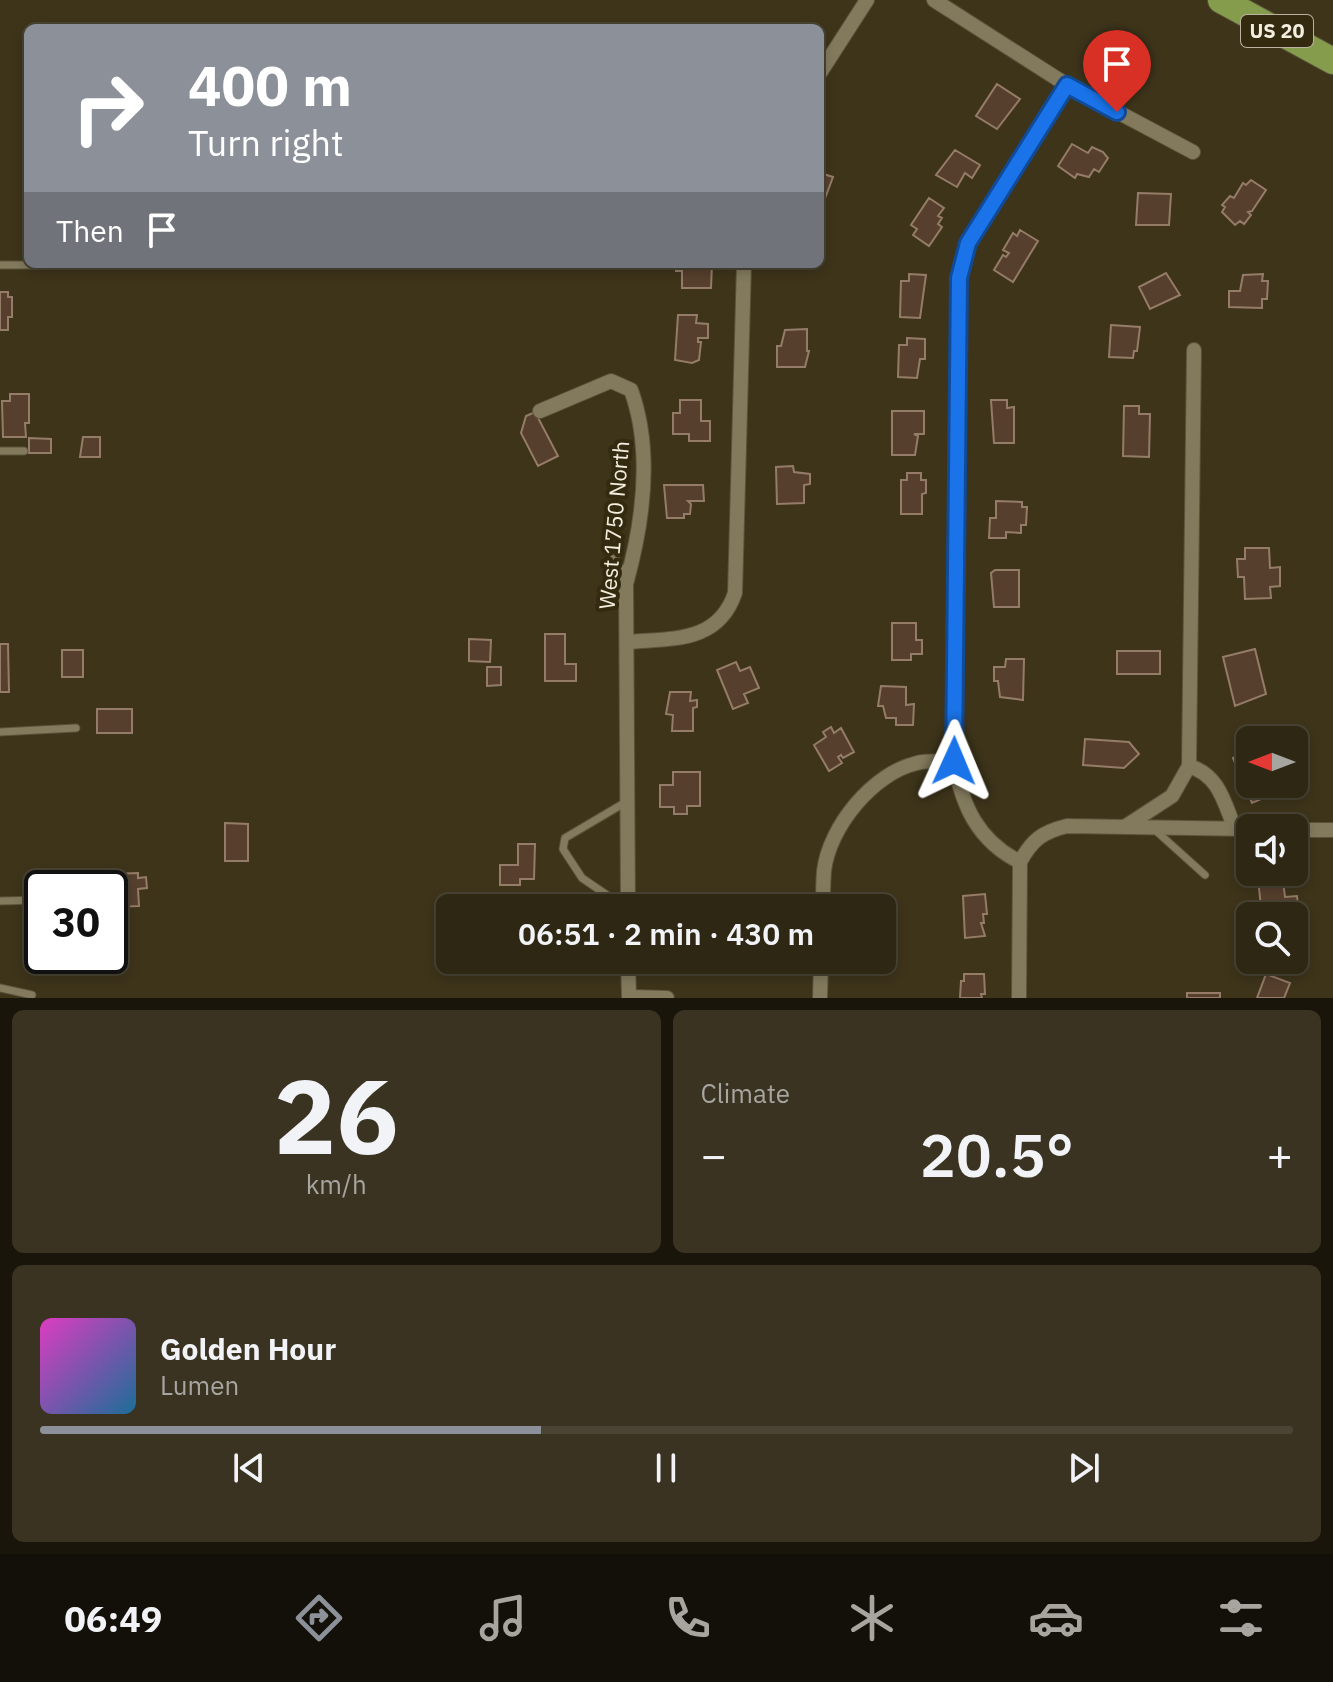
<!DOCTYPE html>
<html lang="en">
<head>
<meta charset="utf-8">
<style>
	body { margin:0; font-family:"IBM Plex Sans",sans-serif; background:#3a3322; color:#f1f3f6; height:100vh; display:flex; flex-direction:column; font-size:30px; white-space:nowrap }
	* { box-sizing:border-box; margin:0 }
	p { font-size:26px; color:#a7a5a0 }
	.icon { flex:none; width:44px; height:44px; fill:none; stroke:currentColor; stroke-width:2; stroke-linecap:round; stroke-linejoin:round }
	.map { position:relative; height:998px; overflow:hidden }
	.drawer { display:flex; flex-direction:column; gap:12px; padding:12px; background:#19150b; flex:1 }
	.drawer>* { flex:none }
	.top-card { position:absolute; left:24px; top:24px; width:800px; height:244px; border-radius:12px; box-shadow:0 4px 12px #0003,0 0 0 2px #494434; background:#8c9099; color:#fff; overflow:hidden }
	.needle { width:52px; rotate:270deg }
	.buttons { position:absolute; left:1236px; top:726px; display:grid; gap:16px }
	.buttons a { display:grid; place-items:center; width:72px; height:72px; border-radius:12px; background:#2e2714; box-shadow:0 4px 12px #0003,0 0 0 2px #494434; font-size:40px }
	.speed { position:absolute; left:24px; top:870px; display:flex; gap:16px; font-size:40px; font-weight:700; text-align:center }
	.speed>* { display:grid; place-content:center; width:104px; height:104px; border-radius:50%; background:#2e2714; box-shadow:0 4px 12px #0003,0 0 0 2px #494434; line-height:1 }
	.speed .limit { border:4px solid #111; border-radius:12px; background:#fff; color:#111 }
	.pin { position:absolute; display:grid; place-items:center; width:68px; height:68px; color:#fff; margin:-82px -34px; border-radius:50% 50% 50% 0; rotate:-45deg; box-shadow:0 0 8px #0007 }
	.pin .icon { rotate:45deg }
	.me { position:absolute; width:88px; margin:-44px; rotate:1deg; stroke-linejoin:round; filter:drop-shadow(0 0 6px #0008) }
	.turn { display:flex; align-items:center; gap:28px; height:168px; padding:0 32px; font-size:36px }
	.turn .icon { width:104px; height:104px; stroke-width:2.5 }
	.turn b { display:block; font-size:56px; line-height:68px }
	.then { display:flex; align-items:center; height:76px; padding:0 32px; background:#0003; gap:16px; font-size:30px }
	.big { font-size:60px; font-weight:600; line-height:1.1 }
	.drawer .card { flex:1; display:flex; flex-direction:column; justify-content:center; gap:12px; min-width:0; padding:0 28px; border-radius:12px; background:#3a3322 }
	.drawer .dial { align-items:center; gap:0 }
	.dial b { font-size:104px; line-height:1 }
	.song { display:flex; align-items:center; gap:24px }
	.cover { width:96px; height:96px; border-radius:12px; background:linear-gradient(135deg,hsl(310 70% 55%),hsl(200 70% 35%)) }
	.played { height:8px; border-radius:4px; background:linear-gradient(90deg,#8c9099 40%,#494434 40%) }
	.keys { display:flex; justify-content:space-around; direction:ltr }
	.heat { display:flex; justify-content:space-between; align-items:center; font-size:44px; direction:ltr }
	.drawer .tiles { flex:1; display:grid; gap:12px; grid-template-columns:1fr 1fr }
	.card:last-child { grid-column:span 2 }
	.trip { position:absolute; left:436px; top:894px; width:460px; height:80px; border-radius:12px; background:#2e2714; box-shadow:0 4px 12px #0003,0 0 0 2px #494434; font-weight:600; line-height:80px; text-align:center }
	.tabs { display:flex; height:128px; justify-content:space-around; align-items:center; background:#121008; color:#a7a5a0 }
	.tabs .icon { width:56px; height:56px }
	.tabs .current { color:#8c9099 }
	.tabs b { font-size:36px; color:#f1f3f6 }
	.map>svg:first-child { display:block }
	.building { fill:#563f2d; stroke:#957c68; stroke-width:2 }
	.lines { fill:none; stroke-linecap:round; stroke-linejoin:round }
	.lane-casing { stroke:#5a533b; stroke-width:9 }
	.street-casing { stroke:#5a533b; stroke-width:16 }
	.highway-casing { stroke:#5a533b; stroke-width:28 }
	.lane { stroke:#837a5d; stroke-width:7 }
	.street { stroke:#837a5d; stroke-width:14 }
	.highway { stroke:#849c4c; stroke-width:26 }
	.route-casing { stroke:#114b97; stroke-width:20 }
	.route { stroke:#1a73e8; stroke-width:14 }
	.labels { text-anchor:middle; stroke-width:8; stroke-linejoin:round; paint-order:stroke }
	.shield { fill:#332a10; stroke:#b9b3a0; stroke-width:2 }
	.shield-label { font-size:20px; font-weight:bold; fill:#f3eede }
	.street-label { font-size:22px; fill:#f3eede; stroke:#332a10 }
</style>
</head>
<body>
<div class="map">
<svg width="1333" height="998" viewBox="0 0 1333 998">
	<rect width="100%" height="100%" fill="#3d341a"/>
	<!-- building -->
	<path class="building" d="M997,84L1020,99L997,129L976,116Z
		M1072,144L1088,153L1092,147L1103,152L1108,158L1099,172L1094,169L1089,177L1077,174L1075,178L1058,166Z
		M955,150L980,165L972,178L965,173L957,187L936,175Z
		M820,173L833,177L820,212Z
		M1251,180L1266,190L1252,211L1248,212L1251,215L1244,224L1240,221L1235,225L1222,212L1225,207L1222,205L1230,196L1234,198L1243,183L1246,185Z
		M1138,193L1171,194L1169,225H1136Z
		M929,198L944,208L938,216L942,218L938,224L942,227L929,246L913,235L917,229L911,225Z
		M1020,230L1038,241L1013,282L994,270L1003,255L1006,257L1009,253L1003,250L1013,233L1017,236Z
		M676,264H712L711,288H682V271H676Z
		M1166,273L1180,295L1150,309L1139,287Z
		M909,274L926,275L920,318L900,317L901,281H909Z
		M1263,274L1262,281H1268L1267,299H1262V308L1229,307V291H1240L1243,275Z
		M0,292H8V297H12V317H8V330H0Z
		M678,315H697L696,323L708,324V338H698V342H701L699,360L692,363L675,360Z
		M1111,325L1140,327L1137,351H1134L1133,358L1109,357Z
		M807,329V351H809L805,367H777V346H781L785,330Z
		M907,338L925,339V359H920L917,378L898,377L899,345H907Z
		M10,394H29V423H25L26,437H3L2,401H10Z
		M680,400H701V421H710V441H689V434H673V413H680Z
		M991,400H1007V408L1014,407V443H994Z
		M1124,406H1139V414H1150L1149,457L1123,456Z
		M892,411H924V434H914L918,436L915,455H892Z
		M535,412L558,456L538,466L521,433L526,416Z
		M83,437H100V457H80Z
		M29,438L51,439V453H29Z
		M793,466L794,472L810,474V484L804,485V503L777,504L776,467Z
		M907,473H921V480H926V493L922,494V514H901V480H907Z
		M664,485H703L704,501H688L691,504L690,514H684V518H667Z
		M996,501L1022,502V507H1027L1026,525H1021V533L1006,532V538H989L990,518H996Z
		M1245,548H1269L1270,568L1280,567V586L1270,587L1271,598L1245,599L1244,577H1238L1237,559H1245Z
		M995,570H1019V607H994L991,573Z
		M892,623H916V640H922V654H911V660H892Z
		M545,634H565V664H576V681H545Z
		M469,639L491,640L490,662L469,661Z
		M0,644H8L9,692H0Z
		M1255,649L1266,694L1235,706L1223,657Z
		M62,650H83V677H62Z
		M1117,651H1160V674H1117Z
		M1006,659H1024L1023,700L1000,697L998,681H994V667H1005Z
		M736,662L740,671L750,667L759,688L744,694L748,703L733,709L717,670Z
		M487,667H501V685L487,686Z
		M881,686L906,687V705L914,704L913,725H896V718H886L883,706H878Z
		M670,692H691L690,701L697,700V707L693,708V731H672L673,715L666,714Z
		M97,709H132V733H97Z
		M831,727L834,733L841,728L854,752L843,758L841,755L838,757L842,763L829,771L814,745L826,737L823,732Z
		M1085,739L1129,742L1139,754L1124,768L1083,765Z
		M1250,750V784H1271L1275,793L1252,803L1233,758Z
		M673,772H700V806H687V814H674V807H660V785H673Z
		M225,823L248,824V861H225Z
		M518,844H535L534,879H520V885H500V865H518Z
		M1250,864V872H1282L1285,897L1297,896L1299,914L1262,916L1258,879L1245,880L1243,865Z
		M138,873V878L146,877L147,888L138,889L139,906L114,907L112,874Z
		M985,894L987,914H983L984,923H981L985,936L965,938L963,896Z
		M964,974H984L985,994H981L982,998H960L961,981H964Z
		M1266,974L1290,983L1284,998H1257Z
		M1187,993H1220V998H1187Z"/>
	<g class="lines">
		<!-- lane casing -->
		<g class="lane-casing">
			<path id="lane" d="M0,265H65
				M0,451H24
				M0,732L76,728
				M626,802L565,838L563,849L582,878L626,908
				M1155,830L1205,875
				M0,901L42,900
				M0,988L32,995"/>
		</g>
		<!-- street casing -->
		<g class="street-casing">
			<path id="street" d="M934,0L1067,85L1193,152
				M820,73L867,0
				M540,411L611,381L631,390C653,451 643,523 626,584L628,908
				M614,562L626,584
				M628,642C673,638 718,643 735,593L744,264
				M1189,766C1219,775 1224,802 1235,829
				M1126,826L1172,796L1189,766L1194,350
				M1294,830H1331
				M1020,862C978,841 962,806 954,761L959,278L968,243L1067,85
				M823,908C823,896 823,883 824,871C829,827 873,773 917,763C928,760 943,762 954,761
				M628,960L629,998
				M629,997L667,998
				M820,998L821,960
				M1019,998L1020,862C1032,840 1042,832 1067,826L1250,829"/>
		</g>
		<!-- highway casing -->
		<g class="highway-casing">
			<path id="highway" d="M1221,0L1333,61"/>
		</g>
		<!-- lane -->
		<use href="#lane" class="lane"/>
		<!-- street -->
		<use href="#street" class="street"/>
		<!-- highway -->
		<use href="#highway" class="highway"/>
	</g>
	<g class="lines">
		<!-- route casing -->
		<g class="route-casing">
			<path id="route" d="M954,761L959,278L968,243L1067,85L1117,112"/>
		</g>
		<!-- route -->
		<use href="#route" class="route"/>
	</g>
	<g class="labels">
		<!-- shield labels -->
		<rect class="shield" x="1241" y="15" width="72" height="32" rx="6"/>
		<g class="shield-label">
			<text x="1277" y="38">US 20</text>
		</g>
		<!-- street labels -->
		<g class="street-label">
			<text transform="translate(614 525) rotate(-85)" y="8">West 1750 North</text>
		</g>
	</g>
</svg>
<div class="buttons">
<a><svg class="needle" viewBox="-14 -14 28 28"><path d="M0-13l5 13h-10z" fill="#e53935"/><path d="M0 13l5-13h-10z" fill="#a7a5a0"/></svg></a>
<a><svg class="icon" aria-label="sound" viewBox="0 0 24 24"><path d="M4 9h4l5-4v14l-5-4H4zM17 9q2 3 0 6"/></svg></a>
<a><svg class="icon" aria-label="search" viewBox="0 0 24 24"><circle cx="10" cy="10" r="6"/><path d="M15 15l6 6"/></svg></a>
</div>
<div class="speed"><div class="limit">30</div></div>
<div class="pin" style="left:1117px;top:112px;background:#d93025"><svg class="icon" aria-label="arrive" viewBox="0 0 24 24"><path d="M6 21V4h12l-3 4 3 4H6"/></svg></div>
<svg class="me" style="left:954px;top:761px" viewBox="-20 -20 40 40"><path d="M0-17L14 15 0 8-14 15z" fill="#1a73e8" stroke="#fff" stroke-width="4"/></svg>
<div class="trip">06:51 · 2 min · 430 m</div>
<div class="top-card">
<div class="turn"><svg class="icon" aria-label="right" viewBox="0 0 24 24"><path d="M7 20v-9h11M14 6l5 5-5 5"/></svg><div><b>400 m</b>Turn right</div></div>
<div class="then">Then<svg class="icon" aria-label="arrive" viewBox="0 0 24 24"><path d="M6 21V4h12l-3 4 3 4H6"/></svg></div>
</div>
</div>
<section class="drawer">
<div class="tiles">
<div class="card dial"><b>26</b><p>km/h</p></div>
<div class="card"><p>Climate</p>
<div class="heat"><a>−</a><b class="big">20.5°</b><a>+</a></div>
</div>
<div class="card">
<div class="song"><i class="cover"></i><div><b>Golden Hour</b><p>Lumen</p></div></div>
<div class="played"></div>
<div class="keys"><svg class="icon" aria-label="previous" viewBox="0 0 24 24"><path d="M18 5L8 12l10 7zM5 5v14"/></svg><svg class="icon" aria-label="pause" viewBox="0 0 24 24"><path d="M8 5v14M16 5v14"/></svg><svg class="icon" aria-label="next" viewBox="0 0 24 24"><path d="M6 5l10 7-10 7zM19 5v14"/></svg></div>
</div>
</div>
</section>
<nav class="tabs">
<b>06:49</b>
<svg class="icon current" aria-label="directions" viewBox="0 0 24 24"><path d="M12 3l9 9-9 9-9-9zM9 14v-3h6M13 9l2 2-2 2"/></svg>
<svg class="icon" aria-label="music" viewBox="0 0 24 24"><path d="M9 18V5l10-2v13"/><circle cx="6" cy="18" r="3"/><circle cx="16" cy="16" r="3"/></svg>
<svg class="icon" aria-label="phone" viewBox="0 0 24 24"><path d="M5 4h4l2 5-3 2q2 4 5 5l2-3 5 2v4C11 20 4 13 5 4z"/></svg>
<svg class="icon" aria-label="climate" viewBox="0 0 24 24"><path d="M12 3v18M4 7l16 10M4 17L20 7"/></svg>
<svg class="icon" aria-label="car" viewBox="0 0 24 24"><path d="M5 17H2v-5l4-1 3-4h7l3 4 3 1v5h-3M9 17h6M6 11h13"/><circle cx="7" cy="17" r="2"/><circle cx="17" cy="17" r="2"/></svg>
<svg class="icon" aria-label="filters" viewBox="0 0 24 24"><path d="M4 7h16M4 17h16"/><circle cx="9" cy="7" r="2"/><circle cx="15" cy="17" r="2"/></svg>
</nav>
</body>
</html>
